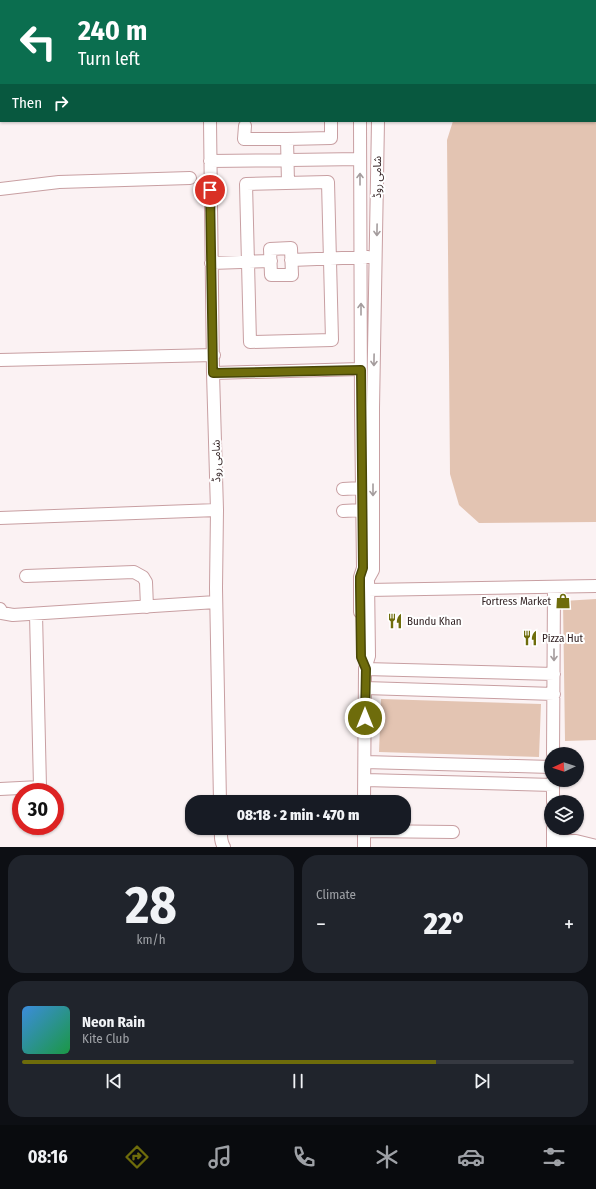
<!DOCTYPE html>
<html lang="en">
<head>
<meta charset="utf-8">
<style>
	body { margin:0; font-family:"Fira Sans Condensed","Noto Sans Arabic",sans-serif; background:#20242c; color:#f1f3f6; height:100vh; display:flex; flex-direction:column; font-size:15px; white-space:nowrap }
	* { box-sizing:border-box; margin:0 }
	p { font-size:13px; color:#9ea1a6 }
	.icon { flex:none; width:22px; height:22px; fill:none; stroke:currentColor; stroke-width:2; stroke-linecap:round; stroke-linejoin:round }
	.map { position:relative; height:847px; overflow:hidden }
	.drawer { display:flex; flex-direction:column; gap:8px; padding:8px; background:#0d0f14; flex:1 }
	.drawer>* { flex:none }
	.banner { position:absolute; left:0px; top:0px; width:596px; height:122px; box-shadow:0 1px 3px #0004; background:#0b6e4f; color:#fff; overflow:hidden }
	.needle { width:26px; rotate:266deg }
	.buttons { position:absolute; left:544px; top:747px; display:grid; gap:8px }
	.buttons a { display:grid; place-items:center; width:40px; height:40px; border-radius:50%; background:#171b24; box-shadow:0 1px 3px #0004; font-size:20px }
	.speed { position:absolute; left:12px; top:783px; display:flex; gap:8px; font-size:20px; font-weight:700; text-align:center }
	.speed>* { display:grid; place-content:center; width:52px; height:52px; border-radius:50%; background:#171b24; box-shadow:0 1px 3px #0004; line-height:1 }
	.speed .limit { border:6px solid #d22; background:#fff; color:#111 }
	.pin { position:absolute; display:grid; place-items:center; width:34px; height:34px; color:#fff; margin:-17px; border:2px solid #fff; border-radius:50%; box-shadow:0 1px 4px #0007 }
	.me { position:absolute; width:44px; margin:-22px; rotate:0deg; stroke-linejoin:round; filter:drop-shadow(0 0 3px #0008) }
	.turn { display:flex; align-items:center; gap:14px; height:84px; padding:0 12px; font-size:18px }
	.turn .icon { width:52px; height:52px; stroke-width:2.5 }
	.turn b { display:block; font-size:28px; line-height:34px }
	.then { display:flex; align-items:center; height:38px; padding:0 12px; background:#0003; gap:8px; font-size:15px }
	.big { font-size:30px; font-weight:800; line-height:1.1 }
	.drawer .card { flex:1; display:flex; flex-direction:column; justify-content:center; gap:6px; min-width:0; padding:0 14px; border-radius:16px; background:#20242c }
	.drawer .dial { align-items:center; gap:0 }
	.dial b { font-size:52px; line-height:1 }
	.song { display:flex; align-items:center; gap:12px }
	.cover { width:48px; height:48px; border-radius:6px; background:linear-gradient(135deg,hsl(210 70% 55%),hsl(140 70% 35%)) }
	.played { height:4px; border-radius:2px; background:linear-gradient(90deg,#6e6c0b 75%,#363941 75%) }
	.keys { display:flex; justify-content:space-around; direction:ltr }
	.heat { display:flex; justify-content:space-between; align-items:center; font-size:22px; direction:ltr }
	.drawer .tiles { flex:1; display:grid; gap:8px; grid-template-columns:1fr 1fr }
	.card:last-child { grid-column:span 2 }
	.trip { position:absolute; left:185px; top:795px; width:226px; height:40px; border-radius:16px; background:#171b24; box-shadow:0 1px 3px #0004; font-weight:800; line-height:40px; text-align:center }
	.tab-bar { display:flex; height:64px; justify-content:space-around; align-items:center; background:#090b0e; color:#9ea1a6 }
	.tab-bar .icon { width:28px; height:28px }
	.tab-bar .active { color:#6e6c0b }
	.tab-bar b { font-size:18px; color:#f1f3f6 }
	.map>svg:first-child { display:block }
	.green { fill:#e3c4b2 }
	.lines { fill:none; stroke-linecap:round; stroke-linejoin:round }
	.minor-casing { stroke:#c89fa2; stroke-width:14 }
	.major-casing { stroke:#c89fa2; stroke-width:16 }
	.minor { stroke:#fff; stroke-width:12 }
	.major { stroke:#fff; stroke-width:15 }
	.oneway { stroke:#a49c9d }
	.route-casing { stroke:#484607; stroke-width:10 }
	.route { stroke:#6e6c0b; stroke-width:7 }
	.labels { text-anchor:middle; stroke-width:4; stroke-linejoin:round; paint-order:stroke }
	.street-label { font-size:11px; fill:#342425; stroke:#fff }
	.poi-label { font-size:11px; fill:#342425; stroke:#fff; text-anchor:start }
</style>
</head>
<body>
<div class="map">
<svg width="596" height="847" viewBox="0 0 596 847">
	<rect width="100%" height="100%" fill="#fbf2f3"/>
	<!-- green -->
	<path class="green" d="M595,96H596V522L479,523L459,505L450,474L447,140L453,121H595Z
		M596,599V740L565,741L563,601Z
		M381,699L541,704L539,757L379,752Z"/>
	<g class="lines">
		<!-- minor casing -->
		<g class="minor-casing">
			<path id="minor" d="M206,0V1
				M360,0V1
				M595,33H596
				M210,121L213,373L217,510L216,588L220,802
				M245,126L244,139H287
				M210,161L360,159
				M328,182L332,340L250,342L246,184Z
				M288,183L287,139L331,138V121
				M0,189L59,182L190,178
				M291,248L292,275H271L270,249Z
				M291,260L368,257
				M211,263L271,261
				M0,360L214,355
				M213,373L361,369
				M343,489L361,488
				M343,511L362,510
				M0,518L217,510
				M26,576L134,572L143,577L146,582L147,607
				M368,590L596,586
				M0,609L2,613L13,615L216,602
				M360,612V577L363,568L361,408L360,121
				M365,669L554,674
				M365,688L554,694
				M553,754L554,588
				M365,762L551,767
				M365,780L553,785
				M0,789L40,787L36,614
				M364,802L365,669L369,656L368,579L373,570V408L378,121
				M553,802V780
				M221,828C221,835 220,841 224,847
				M364,831L453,832
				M553,841H576L596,846
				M364,847V828
				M553,847V828"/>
		</g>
		<!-- major casing -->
		<g class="major-casing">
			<path id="major" d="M185,0L186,1
				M376,1L377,0"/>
		</g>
		<!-- minor -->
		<use href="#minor" class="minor"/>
		<!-- major -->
		<use href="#major" class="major"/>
	</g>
	<!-- one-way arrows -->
	<defs><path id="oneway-shaft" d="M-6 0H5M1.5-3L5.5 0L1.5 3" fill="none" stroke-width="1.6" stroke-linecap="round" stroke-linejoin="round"/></defs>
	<g class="oneway">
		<use href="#oneway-shaft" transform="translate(360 179) rotate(-90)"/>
		<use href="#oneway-shaft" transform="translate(377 230) rotate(91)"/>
		<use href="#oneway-shaft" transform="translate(361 309) rotate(-90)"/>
		<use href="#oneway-shaft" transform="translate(374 360) rotate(91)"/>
		<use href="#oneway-shaft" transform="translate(373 490) rotate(90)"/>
		<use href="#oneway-shaft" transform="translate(554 655) rotate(90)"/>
	</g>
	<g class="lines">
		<!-- route casing -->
		<g class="route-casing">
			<path id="route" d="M210,190L213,373L361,370L363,568L360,577V586L361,657L366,669L365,718"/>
		</g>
		<!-- route -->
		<use href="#route" class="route"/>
	</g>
	<!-- icons -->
	<defs>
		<g id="shop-bare" transform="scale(1.2)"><path d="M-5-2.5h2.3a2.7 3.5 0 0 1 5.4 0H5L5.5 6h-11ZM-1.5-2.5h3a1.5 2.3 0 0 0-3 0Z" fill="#6e6c0b" stroke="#fff" stroke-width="2.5" paint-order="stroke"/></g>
		<g id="restaurant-bare" transform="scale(1.2)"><path d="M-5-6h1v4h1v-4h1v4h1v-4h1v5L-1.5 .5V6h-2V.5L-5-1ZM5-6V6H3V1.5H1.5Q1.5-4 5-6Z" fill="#6e6c0b" stroke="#fff" stroke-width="2.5" paint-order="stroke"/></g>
	</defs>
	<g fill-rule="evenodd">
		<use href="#shop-bare" x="563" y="601"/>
		<use href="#restaurant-bare" x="395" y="621"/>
		<use href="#restaurant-bare" x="530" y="638"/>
	</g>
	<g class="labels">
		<!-- street labels -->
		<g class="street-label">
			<text transform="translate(377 177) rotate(-90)" y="4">شامی روڈ</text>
			<text transform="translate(216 461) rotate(-91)" y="4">شامی روڈ</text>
		</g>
		<!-- poi labels -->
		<g class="poi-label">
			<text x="551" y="605" text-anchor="end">Fortress Market</text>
			<text x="407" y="625">Bundu Khan</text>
			<text x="542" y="642">Pizza Hut</text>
		</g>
	</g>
</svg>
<div class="buttons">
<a><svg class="needle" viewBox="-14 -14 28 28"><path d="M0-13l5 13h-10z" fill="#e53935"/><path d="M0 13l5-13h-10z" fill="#9ea1a6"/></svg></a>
<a><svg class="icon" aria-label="layers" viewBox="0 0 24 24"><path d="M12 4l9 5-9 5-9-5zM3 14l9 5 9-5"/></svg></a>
</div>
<div class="speed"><div class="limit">30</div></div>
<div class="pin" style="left:210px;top:190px;background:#d93025"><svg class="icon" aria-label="arrive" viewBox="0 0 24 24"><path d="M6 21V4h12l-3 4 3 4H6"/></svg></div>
<svg class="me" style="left:365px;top:718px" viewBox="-20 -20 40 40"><circle r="17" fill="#6e6c0b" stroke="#fff" stroke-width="3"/><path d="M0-11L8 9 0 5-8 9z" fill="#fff"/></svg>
<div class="trip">08:18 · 2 min · 470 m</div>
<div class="banner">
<div class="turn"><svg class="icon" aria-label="left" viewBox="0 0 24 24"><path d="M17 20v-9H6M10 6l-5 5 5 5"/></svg><div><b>240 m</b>Turn left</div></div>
<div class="then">Then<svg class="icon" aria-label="right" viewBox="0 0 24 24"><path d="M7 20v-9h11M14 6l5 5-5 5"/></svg></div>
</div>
</div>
<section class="drawer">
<div class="tiles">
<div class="card dial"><b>28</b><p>km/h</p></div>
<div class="card"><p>Climate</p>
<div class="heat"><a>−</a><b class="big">22°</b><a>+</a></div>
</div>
<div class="card">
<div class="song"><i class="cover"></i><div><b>Neon Rain</b><p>Kite Club</p></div></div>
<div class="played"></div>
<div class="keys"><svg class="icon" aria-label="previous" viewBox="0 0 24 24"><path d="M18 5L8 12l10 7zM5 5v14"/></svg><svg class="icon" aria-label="pause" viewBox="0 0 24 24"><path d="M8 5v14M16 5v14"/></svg><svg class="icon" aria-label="next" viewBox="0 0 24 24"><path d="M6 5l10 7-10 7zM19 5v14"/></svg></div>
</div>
</div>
</section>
<nav class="tab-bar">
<b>08:16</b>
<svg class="icon active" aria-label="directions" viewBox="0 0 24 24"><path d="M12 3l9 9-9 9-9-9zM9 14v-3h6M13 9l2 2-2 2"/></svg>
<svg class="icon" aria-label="music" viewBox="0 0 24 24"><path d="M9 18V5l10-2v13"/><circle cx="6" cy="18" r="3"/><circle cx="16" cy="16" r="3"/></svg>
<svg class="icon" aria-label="phone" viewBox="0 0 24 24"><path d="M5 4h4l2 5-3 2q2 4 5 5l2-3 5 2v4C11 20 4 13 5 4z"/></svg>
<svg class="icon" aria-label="climate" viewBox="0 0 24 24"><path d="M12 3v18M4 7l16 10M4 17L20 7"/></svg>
<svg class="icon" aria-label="car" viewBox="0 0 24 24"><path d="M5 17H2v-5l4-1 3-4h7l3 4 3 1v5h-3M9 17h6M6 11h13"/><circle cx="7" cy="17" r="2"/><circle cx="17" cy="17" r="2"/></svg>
<svg class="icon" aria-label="filters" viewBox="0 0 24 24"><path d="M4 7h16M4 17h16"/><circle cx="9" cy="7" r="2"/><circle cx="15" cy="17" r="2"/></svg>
</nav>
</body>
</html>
